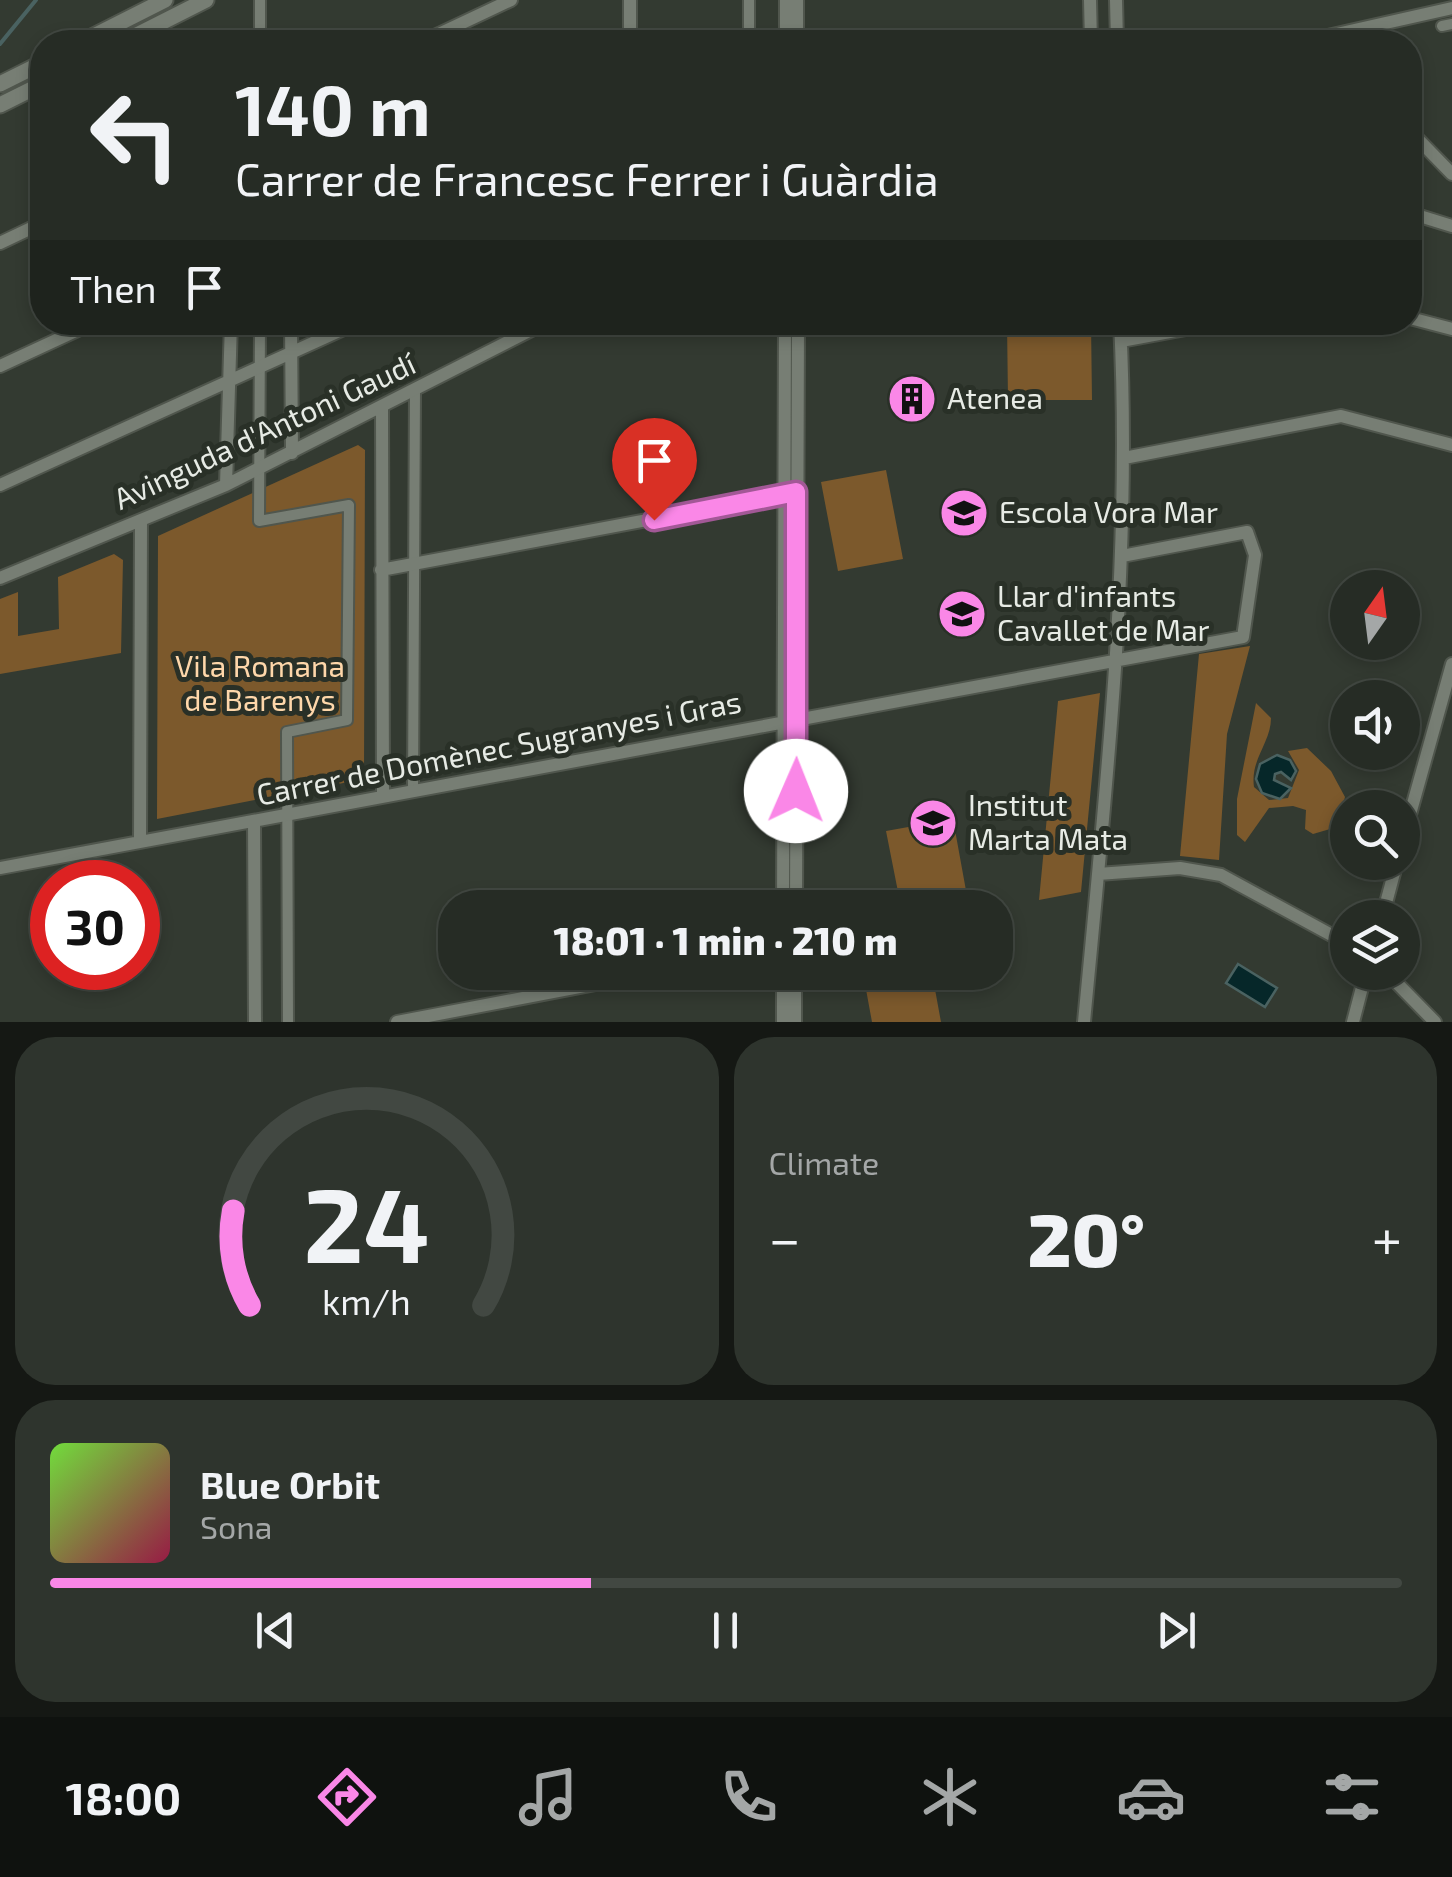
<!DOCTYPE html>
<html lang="en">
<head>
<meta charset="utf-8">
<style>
	body { margin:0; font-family:"Exo 2",sans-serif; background:#2e342d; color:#f1f3f6; height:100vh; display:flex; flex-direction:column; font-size:38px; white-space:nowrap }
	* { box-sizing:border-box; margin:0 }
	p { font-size:32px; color:#a4a7a7 }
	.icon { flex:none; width:55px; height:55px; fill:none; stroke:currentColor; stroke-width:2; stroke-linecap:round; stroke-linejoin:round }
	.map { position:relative; height:1022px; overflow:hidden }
	.sheet { display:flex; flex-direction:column; gap:15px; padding:15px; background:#151814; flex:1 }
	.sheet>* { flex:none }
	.guide { position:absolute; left:30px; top:30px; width:1392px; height:305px; border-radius:40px; box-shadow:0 5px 15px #0003,0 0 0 2px #424842; background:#262c25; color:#f1f3f6; overflow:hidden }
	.needle { width:65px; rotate:14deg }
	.buttons { position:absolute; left:1330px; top:570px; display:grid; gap:20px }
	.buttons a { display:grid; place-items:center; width:90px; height:90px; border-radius:50%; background:#262c25; box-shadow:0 5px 15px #0003,0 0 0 2px #424842; font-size:50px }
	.speed { position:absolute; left:30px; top:860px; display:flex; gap:20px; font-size:50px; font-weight:700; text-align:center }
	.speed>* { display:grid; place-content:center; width:130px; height:130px; border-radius:50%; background:#262c25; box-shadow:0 5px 15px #0003,0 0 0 2px #424842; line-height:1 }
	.speed .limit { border:15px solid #d22; background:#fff; color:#111 }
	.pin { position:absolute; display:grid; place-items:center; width:85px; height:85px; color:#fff; margin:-102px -42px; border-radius:50% 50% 50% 0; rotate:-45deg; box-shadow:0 0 10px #0007 }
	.pin .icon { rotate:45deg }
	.me { position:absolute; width:110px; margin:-55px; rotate:1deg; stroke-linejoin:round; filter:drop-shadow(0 0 8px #0008) }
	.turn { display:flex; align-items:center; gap:35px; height:210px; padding:0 40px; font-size:45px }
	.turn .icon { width:130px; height:130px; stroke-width:2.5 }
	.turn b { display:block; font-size:70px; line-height:85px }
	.then { display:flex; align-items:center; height:95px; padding:0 40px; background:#0003; gap:20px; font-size:38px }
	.big { font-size:75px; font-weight:800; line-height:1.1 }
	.sheet .tile { flex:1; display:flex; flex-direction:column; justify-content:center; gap:15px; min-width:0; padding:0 35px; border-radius:40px; background:#2e342d }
	.sheet .dial { align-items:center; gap:0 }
	.dial svg { height:260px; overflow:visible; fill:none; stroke:#424842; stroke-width:7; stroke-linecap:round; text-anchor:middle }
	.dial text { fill:#f1f3f6; stroke:none }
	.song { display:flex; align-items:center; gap:30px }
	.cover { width:120px; height:120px; border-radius:15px; background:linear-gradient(135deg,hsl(100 70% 55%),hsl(340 70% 35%)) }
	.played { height:10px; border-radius:5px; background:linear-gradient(90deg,#fa87e7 40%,#424842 40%) }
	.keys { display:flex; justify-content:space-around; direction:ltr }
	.heat { display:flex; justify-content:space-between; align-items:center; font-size:55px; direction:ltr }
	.sheet .tiles { flex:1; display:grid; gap:15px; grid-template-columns:1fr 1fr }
	.tile:last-child { grid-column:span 2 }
	.trip { position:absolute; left:438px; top:890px; width:575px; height:100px; border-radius:40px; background:#262c25; box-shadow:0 5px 15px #0003,0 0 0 2px #424842; font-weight:800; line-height:100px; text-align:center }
	.dock { display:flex; height:160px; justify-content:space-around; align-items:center; background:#0f120f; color:#a4a7a7 }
	.dock .icon { width:70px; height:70px }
	.dock .active { color:#fa87e7 }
	.dock b { font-size:45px; color:#f1f3f6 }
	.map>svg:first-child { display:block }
	.green { fill:#7c592c }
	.water { fill:#062729; stroke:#4a6261; stroke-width:2.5 }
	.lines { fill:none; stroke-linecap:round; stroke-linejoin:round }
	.stream { stroke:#4a6261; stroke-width:4 }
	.pedestrian-casing { stroke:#50564d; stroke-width:14 }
	.minor-casing { stroke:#50564d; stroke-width:16 }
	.tertiary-casing { stroke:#50564d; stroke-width:19 }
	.pedestrian { stroke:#777e74; stroke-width:10 }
	.minor { stroke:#777e74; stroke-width:12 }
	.tertiary { stroke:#777e74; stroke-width:15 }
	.route-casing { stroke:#a25896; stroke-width:25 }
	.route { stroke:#fa87e7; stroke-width:18 }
	.labels { text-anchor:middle; stroke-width:10; stroke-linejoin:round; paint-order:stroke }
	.poi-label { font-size:30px; fill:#e7ebe5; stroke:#293027; text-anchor:start }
	.street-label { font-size:30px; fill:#e7ebe5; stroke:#293027 }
	.park-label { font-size:30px; fill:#fed7aa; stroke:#293027 }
</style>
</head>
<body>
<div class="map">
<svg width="1452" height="1022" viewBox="0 0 1452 1022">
	<rect width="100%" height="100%" fill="#333a31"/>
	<!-- green -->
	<path class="green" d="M1007,323H1091L1092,400H1008Z
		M358,445L365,450L364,779L157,819L158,536Z
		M886,470L903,559L838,571L821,482Z
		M114,554L123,560L121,653L0,674V599L18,592V636L59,629L58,577Z
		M1250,646L1227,734L1219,860L1180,856L1199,654Z
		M1100,693L1081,892L1039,900L1058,701Z
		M1256,703L1271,718C1271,743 1250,759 1254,787L1269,800L1288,798L1299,770L1288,751L1307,748L1331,771L1345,797L1337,827L1313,834L1305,829L1306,810L1293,806L1269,808L1245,842L1237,835V799Z
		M953,819L969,907H901L886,831Z
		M863,973H932L941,1022H872Z"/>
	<!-- water -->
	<path class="water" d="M1277,755L1290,760L1296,771L1291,780L1281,772L1275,774L1274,780L1291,788L1280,799L1262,793L1256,779L1260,764Z
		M1238,964L1277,988L1265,1007L1226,983Z"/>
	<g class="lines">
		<!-- stream -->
		<path class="stream" d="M0,44L36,0"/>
		<!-- pedestrian casing -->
		<g class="pedestrian-casing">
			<path id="pedestrian" d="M260,0V42
				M749,0V42
				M1442,26L1452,24
				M260,322L259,521L349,505L347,720L287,732L288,1022
				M413,790L415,390"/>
		</g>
		<!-- minor casing -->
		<g class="minor-casing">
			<path id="minor" d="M1090,0L1091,42
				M1116,0L1117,42
				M422,42L511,0
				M630,42V0
				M786,42V0
				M797,42V0
				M1301,42L1452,8
				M1412,133L1452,174
				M1410,213L1452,226
				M0,243L42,223
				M1410,318L1452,329
				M291,322L292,453
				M1121,341L1224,322
				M0,366L95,322
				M382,407L383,796
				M1124,458L1341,416L1452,445
				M0,485L359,322
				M226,485L231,322
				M381,570L791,493
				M0,578L226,485L547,322
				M254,821L255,1022
				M140,842L141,520
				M1402,843L1452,664
				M0,868L1243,637L1255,555L1247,532L1122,556
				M1098,874L1180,868L1221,875L1348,944
				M783,908L785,322
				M796,908L798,322
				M1382,918L1397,862
				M783,972V1022
				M1386,972L1435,1022
				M397,1022L658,972
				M795,1022V972
				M1084,1022C1106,789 1132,557 1120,322
				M1353,1022L1366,972"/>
		</g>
		<!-- tertiary casing -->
		<g class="tertiary-casing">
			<path id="tertiary" d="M82,42L165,0
				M123,42L206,0
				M0,84L42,63
				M0,105L42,84"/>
		</g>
		<!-- pedestrian -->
		<use href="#pedestrian" class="pedestrian"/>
		<!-- minor -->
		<use href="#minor" class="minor"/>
		<!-- tertiary -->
		<use href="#tertiary" class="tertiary"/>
	</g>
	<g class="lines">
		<!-- route casing -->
		<g class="route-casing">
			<path id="route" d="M654,520L796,492V791"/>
		</g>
		<!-- route -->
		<use href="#route" class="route"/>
	</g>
	<!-- icons -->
	<defs>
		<g id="building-disc" transform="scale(2.5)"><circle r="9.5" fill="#fa87e7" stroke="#293027"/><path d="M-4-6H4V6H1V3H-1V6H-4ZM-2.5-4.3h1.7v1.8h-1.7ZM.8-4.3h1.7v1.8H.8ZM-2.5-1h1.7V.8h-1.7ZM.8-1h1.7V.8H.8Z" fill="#111"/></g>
		<g id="school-disc" transform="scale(2.5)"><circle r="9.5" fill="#fa87e7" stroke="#293027"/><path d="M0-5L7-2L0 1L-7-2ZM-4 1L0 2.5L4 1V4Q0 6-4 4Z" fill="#111"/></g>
	</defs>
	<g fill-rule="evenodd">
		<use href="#building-disc" x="912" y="399"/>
		<use href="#school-disc" x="964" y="513"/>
		<use href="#school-disc" x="962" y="614"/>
		<use href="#school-disc" x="933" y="823"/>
	</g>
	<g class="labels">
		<!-- poi labels -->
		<g class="poi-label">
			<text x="947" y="409">Atenea</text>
			<text x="999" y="523">Escola Vora Mar</text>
			<text x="997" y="607">Llar d'infants<tspan x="997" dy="34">Cavallet de Mar</tspan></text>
			<text x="968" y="816">Institut<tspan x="968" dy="34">Marta Mata</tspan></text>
		</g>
		<!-- street labels -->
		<g class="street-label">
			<text transform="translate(265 432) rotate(-25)" y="10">Avinguda d'Antoni Gaudí</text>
			<text transform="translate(499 749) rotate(-11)" y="10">Carrer de Domènec Sugranyes i Gras</text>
		</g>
		<!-- park labels -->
		<g class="park-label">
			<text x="260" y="677">Vila Romana<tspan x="260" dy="34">de Barenys</tspan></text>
		</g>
	</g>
</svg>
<div class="buttons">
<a><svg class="needle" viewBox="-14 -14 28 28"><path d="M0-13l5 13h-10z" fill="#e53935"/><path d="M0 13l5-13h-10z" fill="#a4a7a7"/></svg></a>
<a><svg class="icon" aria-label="sound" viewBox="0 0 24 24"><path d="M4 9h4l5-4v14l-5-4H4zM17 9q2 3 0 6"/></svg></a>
<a><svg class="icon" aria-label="search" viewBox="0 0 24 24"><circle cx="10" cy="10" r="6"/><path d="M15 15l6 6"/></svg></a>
<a><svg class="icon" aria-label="layers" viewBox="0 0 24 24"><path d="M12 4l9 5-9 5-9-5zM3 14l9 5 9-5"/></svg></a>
</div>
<div class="speed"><div class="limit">30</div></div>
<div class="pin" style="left:654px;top:520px;background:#d93025"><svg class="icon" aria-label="arrive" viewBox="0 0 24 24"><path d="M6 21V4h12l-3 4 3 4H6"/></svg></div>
<svg class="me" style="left:796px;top:791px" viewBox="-20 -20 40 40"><circle r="19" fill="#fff"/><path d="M0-13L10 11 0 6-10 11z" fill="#fa87e7"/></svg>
<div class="trip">18:01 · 1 min · 210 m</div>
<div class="guide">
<div class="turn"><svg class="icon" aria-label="left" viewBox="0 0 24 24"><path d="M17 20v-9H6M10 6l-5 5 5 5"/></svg><div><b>140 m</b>Carrer de Francesc Ferrer i Guàrdia</div></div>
<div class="then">Then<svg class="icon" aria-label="arrive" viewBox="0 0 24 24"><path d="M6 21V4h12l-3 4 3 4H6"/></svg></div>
</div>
</div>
<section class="sheet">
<div class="tiles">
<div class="tile dial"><svg viewBox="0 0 100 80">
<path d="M14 69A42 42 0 1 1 86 69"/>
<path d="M14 69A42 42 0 0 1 9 40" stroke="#fa87e7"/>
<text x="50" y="56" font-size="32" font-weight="700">24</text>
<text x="50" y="72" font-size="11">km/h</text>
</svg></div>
<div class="tile"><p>Climate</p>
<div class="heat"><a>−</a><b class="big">20°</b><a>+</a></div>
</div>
<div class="tile">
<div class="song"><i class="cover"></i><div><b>Blue Orbit</b><p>Sona</p></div></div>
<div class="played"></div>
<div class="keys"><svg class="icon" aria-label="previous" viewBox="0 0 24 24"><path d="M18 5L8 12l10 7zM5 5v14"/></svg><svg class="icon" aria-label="pause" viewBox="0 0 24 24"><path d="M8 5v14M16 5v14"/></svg><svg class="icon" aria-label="next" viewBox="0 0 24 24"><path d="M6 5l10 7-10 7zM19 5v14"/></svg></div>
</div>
</div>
</section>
<nav class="dock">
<b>18:00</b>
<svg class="icon active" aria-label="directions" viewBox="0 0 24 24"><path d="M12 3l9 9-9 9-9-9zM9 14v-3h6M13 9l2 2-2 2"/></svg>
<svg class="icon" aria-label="music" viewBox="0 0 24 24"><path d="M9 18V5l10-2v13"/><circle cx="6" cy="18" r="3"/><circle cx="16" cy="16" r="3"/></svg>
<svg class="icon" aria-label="phone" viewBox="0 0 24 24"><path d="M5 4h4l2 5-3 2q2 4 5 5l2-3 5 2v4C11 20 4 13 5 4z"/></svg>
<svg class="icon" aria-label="climate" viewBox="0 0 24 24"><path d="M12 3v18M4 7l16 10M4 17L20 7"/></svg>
<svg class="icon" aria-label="car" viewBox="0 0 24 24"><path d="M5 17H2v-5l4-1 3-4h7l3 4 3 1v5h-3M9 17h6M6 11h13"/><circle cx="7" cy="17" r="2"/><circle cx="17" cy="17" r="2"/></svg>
<svg class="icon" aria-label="filters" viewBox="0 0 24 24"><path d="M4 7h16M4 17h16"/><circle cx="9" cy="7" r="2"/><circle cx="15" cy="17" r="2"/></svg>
</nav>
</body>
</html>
